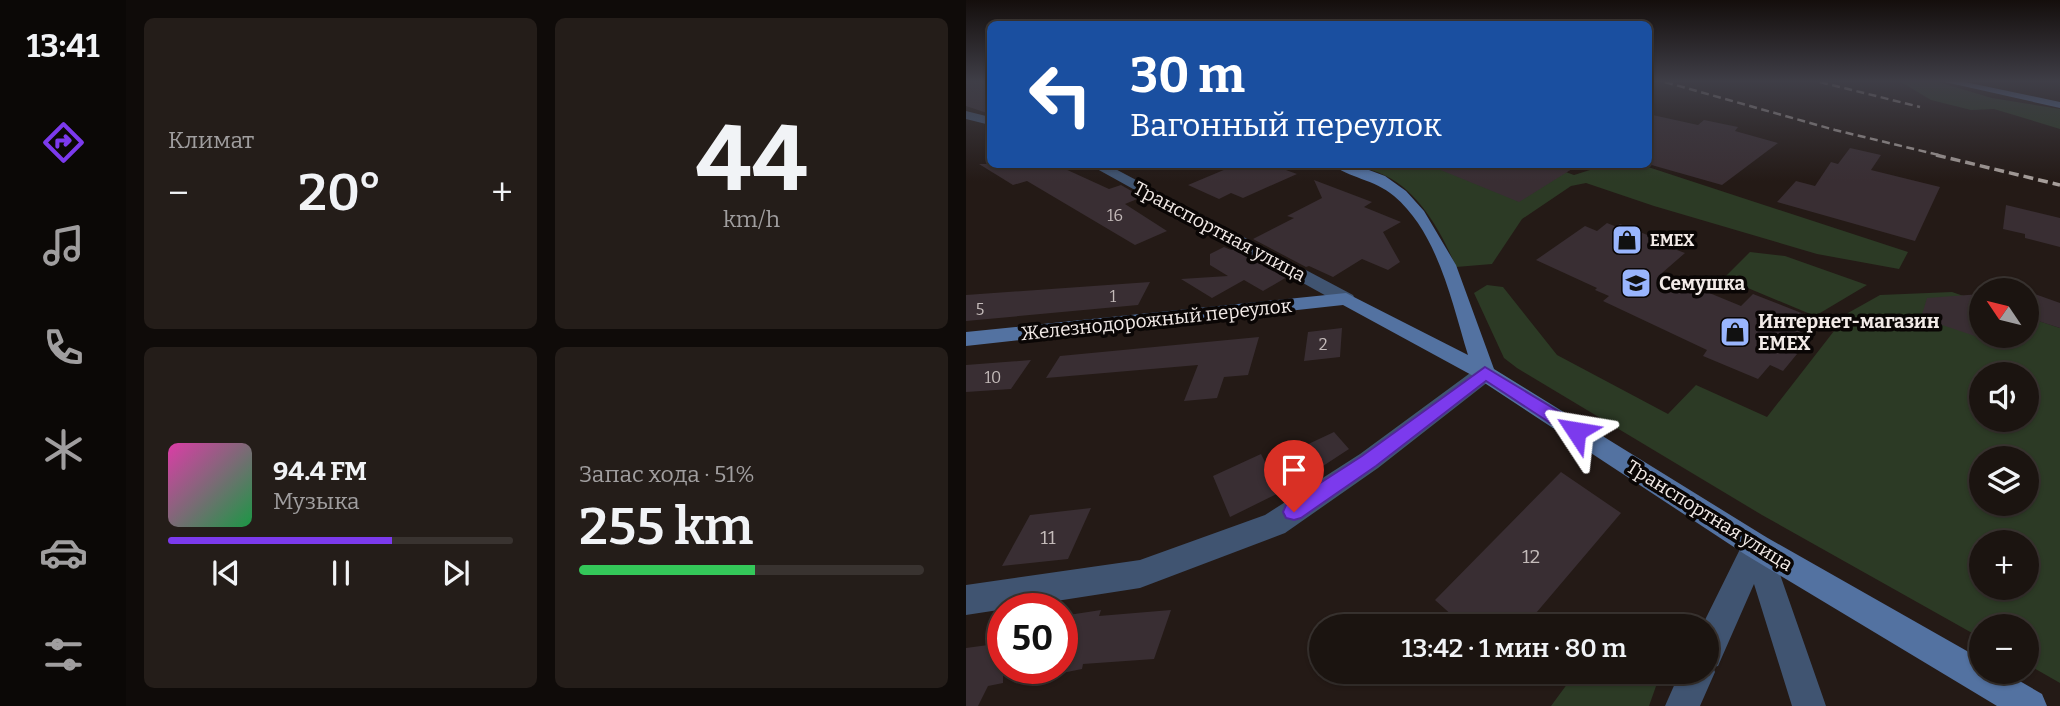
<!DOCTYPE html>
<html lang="ru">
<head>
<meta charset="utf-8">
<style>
	body { margin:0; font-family:Bitter,serif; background:#241d19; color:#f1f3f6; height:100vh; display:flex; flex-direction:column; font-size:26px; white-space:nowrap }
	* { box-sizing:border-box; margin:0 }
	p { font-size:23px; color:#a09e9f }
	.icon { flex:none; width:38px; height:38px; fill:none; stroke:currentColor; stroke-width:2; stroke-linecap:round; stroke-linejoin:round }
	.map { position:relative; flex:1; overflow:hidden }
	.sheet { display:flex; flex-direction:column; gap:18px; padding:18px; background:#0f0b09; width:840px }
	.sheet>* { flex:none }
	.guide { position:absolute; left:21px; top:21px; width:665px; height:147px; border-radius:10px; box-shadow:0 2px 5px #0004,0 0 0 2px #393330; background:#1a4fa0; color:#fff; overflow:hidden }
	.needle { width:46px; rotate:305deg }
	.fabs { position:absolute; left:1003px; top:278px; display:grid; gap:14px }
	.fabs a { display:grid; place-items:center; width:70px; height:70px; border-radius:50%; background:#1b1410; box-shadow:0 2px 5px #0004,0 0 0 2px #393330; font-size:35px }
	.speed { position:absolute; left:21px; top:593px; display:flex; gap:14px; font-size:35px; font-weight:700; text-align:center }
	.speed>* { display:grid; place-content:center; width:91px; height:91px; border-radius:50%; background:#1b1410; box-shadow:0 2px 5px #0004,0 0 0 2px #393330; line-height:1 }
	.speed .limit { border:10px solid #d22; background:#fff; color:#111 }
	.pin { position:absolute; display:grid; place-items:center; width:60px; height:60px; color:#fff; margin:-72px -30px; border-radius:50% 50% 50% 0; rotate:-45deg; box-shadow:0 0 7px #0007 }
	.pin .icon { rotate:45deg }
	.me { position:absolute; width:77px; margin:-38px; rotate:303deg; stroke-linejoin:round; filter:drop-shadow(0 0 5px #0008) }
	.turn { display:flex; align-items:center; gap:24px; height:147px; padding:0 28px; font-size:32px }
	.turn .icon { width:91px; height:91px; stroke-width:2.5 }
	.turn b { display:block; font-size:49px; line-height:60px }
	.big { font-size:52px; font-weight:600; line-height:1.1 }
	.sheet .widget { flex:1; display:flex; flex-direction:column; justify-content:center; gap:10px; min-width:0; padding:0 24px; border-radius:10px; background:#241d19 }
	.sheet .dial { align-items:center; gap:0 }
	.dial b { font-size:91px; line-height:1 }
	.song { display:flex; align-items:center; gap:21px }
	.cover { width:84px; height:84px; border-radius:10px; background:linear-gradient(135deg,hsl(320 70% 55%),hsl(140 70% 35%)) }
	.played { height:7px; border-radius:4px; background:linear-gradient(90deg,#7c3aed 65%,#393330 65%) }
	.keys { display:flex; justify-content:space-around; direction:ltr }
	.heat { display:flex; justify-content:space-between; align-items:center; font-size:38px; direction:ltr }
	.charge { height:10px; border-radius:5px; background:linear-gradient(90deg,#34c759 51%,#393330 0) }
	.sheet .tiles { flex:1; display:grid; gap:18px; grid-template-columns:repeat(2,1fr) }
	.trip { position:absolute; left:343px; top:614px; width:410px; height:70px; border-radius:35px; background:#1b1410; box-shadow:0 2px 5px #0004,0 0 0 2px #393330; font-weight:600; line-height:70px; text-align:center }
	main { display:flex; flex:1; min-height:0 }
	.dock { display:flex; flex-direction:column; width:126px; justify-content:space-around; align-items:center; background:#0b0806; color:#a09e9f }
	.dock .icon { width:49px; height:49px }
	.dock .active { color:#7c3aed }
	.dock b { font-size:32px; color:#f1f3f6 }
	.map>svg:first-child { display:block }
	.green { fill:#2c3a25; fill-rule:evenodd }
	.building { fill:#392e33 }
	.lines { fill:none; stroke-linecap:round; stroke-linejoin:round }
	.street { fill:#405471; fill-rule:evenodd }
	.secondary { fill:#5372a1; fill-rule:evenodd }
	.rail-far1 { stroke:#a69e9a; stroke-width:2.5; stroke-dasharray:8 4.5; stroke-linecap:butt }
	.rail { stroke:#a69e9a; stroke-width:3.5; stroke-dasharray:10 5; stroke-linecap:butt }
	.route { fill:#7c3aed; stroke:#51269a; stroke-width:2 }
	.labels { text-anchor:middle; stroke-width:7; stroke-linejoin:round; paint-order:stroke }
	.number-label { font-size:16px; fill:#c4bbba }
	.far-poi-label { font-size:16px; font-weight:bold; fill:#f2eae7; stroke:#0a0605; text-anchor:start }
	.street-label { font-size:19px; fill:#f2eae7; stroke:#0a0605 }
	.poi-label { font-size:19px; font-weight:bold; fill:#f2eae7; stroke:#0a0605; text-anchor:start }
	.near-number-label { font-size:19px; fill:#c4bbba }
</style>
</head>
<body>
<main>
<nav class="dock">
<b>13:41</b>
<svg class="icon active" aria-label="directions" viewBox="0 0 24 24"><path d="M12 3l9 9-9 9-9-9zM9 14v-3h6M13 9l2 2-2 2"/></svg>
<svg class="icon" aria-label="music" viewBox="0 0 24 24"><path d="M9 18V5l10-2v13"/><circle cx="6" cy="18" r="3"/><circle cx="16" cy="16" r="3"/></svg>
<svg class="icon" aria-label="phone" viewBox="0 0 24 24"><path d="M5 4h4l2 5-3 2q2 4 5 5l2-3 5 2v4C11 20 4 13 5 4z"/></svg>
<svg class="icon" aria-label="climate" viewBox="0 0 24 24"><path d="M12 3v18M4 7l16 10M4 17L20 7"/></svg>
<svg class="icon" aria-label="car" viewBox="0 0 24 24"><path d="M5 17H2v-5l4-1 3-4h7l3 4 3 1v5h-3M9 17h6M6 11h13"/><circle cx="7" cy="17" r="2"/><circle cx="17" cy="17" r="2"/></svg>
<svg class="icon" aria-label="filters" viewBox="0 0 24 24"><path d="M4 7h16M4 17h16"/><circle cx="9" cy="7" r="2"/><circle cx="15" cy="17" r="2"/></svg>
</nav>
<section class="sheet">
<div class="tiles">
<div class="widget"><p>Климат</p>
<div class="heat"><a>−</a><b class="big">20°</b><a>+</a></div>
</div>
<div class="widget dial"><b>44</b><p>km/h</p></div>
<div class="widget">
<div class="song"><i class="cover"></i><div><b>94.4 FM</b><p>Музыка</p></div></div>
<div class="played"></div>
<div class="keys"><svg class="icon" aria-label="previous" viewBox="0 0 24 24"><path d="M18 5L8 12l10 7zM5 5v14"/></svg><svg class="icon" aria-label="pause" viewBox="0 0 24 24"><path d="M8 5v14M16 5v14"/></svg><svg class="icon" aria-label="next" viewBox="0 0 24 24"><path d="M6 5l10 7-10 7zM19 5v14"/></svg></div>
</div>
<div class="widget"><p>Запас хода · 51%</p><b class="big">255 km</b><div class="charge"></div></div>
</div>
</section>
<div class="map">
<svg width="1094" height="706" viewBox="0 0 1094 706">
	<rect width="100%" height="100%" fill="#241a16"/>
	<!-- green -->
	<path class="green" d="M935,82H972L1026,98L1094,109V129L1028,109L1005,110L965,100Z
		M578,164L608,175L640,165H676L942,252L933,269L851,254L688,206L620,183L605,186L556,219L526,264L490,267C476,233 454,193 420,176C410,171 399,168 388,165Z
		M784,252L819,256L901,285L849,316L758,278Z
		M521,285L537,287L591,355L702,414L730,385L801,417L882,313L914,295L986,292L1015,302V336H1060L1061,317L1094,328V683L1061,664L1060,626H1015V638L796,515L551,368L538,358L508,293ZM1015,374H1060V420H1015ZM1015,458H1060V504H1015ZM1015,542H1060V588H1015Z
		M610,672H695L683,706H585Z"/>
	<!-- building -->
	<path class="building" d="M0,82H24V114L0,106Z
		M682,114L732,125L738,120L772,127L769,131L812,143L756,185L682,164Z
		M884,148L915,155L905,170L974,187L949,241L811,202L830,181L849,186L865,162L872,164Z
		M13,164H97V168L143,189L155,185L176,197L159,204L201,231L169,245L61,181L47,185Z
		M272,164H303L331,174L277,198L265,193L253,199L222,185Z
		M460,164H614L553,202Z
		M348,180L406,202L398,207L435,222L417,232L434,262L422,270L396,259L367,277L343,266L340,267L287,239L328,218L321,216L356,198Z
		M1040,205L1094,218V247L1059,238V234L1037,229Z
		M641,223L651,227L654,224L714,248L711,250L719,253L696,273L702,276L775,306L787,294L843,316L831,330L845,337L817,371L804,365L792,379L737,356L741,350L637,301L643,296L629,290L631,288L570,260L619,226L631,231Z
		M258,247L265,250L269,248L321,277L297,291L278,280L246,298L215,279L262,276L244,265V254Z
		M184,282L172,305L0,321V295Z
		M1060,291L1094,303V328L1060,317Z
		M1015,294V338L955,318L961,298Z
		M376,328L374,357L338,361L342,332Z
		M293,337L282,375L258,377L251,398L218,401L232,365L80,378L94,356Z
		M65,360L45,389L0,392V365Z
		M368,432L383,449L325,487L264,517L247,476L295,454L300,464Z
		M595,472L655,513L559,626H498L469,600Z
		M125,508L102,559L36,566L64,515Z
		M135,610L133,616L205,610L188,659L117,664L116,669L96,673V616Z
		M37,643V683L22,686L12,706H0V648Z"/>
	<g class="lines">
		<!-- street -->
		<path class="street" d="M0,111L24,117V125L0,119Z
			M122,164H140L387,295L389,299L387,303H373Z
			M519,365L527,368L530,373L527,378L412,468L319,533L174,588L0,615V585L174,560L299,515L394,454L511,368Z
			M790,533L800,537L804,546L860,706H826L788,584L752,666L747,667L749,672L734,706H699L714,672H740V626H736L780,537Z"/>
		<!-- secondary -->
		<path class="secondary" d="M979,82H999L1094,102V108Z
			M366,164H387L419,176L440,191L458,211L490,265L528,369L800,537L1015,659V672H1038L1076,694L1081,706H1031L780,555L511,378L377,305L0,346V332L380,293L502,355C486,303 472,233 428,196C408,179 382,178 366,164Z"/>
		<!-- rail-far1 -->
		<path class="rail-far1" d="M699,82L869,130L977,156
			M854,82L954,107"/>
		<!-- rail -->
		<path class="rail" d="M970,155L1094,185"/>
	</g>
	<!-- sky -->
	<linearGradient id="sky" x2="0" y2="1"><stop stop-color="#140e0c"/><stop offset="0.45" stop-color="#3f3e47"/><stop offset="1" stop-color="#3f3e47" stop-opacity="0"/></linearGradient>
	<rect width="1094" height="181" fill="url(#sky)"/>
	<!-- route -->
	<path class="route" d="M519,367L617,426L619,431L617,436H604L520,381L410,466L335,518L328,520L320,518L317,512L320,505L396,456Z"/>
	<!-- icons -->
	<defs>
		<g id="shop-square" transform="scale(1.575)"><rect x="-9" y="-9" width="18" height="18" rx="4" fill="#99b5fd" stroke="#0a0605"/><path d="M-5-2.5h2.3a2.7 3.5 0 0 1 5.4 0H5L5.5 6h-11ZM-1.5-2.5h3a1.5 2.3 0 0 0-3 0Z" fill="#111"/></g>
		<g id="school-square" transform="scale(1.575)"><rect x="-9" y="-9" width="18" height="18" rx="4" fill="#99b5fd" stroke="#0a0605"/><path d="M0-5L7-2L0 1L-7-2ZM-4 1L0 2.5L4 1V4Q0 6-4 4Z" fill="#111"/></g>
	</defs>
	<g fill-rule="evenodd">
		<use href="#shop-square" x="661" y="240"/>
		<use href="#school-square" x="670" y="283"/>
		<use href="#shop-square" x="769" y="332"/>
	</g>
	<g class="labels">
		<!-- number labels -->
		<g class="number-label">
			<text x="149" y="221">16</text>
			<text x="147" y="302">1</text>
			<text x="14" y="315">5</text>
			<text x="357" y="350">2</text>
			<text x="27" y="383">10</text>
		</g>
		<!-- far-poi labels -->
		<g class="far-poi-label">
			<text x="684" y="246">EMEX</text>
		</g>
		<!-- street labels -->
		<g class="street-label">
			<text transform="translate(254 231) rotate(28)" y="7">Транспортная улица</text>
			<text transform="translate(190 319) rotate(-6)" y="7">Железнодорожный переулок</text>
			<text transform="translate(744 515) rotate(32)" y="7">Транспортная улица</text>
		</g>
		<!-- poi labels -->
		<g class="poi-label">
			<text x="693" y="290">Семушка</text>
			<text x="792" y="328">Интернет-магазин<tspan x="792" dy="22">EMEX</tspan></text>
		</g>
		<!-- near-number labels -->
		<g class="near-number-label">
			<text x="82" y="544">11</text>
			<text x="565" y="563">12</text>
		</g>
	</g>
</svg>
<div class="fabs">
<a><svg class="needle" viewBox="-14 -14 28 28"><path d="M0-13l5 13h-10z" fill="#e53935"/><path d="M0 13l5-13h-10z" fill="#a09e9f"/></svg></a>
<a><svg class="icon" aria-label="sound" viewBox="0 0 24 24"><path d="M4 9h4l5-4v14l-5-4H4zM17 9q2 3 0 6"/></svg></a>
<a><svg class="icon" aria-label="layers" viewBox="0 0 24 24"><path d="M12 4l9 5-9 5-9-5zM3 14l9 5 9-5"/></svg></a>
<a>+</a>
<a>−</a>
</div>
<div class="speed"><div class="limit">50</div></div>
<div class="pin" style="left:328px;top:512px;background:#d93025"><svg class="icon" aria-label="arrive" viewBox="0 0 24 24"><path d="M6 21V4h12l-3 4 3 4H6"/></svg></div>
<svg class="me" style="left:610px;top:431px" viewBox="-20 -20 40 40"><path d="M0-17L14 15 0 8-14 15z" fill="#7c3aed" stroke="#fff" stroke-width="4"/></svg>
<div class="trip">13:42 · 1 мин · 80 m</div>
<div class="guide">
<div class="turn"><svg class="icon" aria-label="left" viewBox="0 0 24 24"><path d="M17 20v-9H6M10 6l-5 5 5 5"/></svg><div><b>30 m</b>Вагонный переулок</div></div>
</div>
</div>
</main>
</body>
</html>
